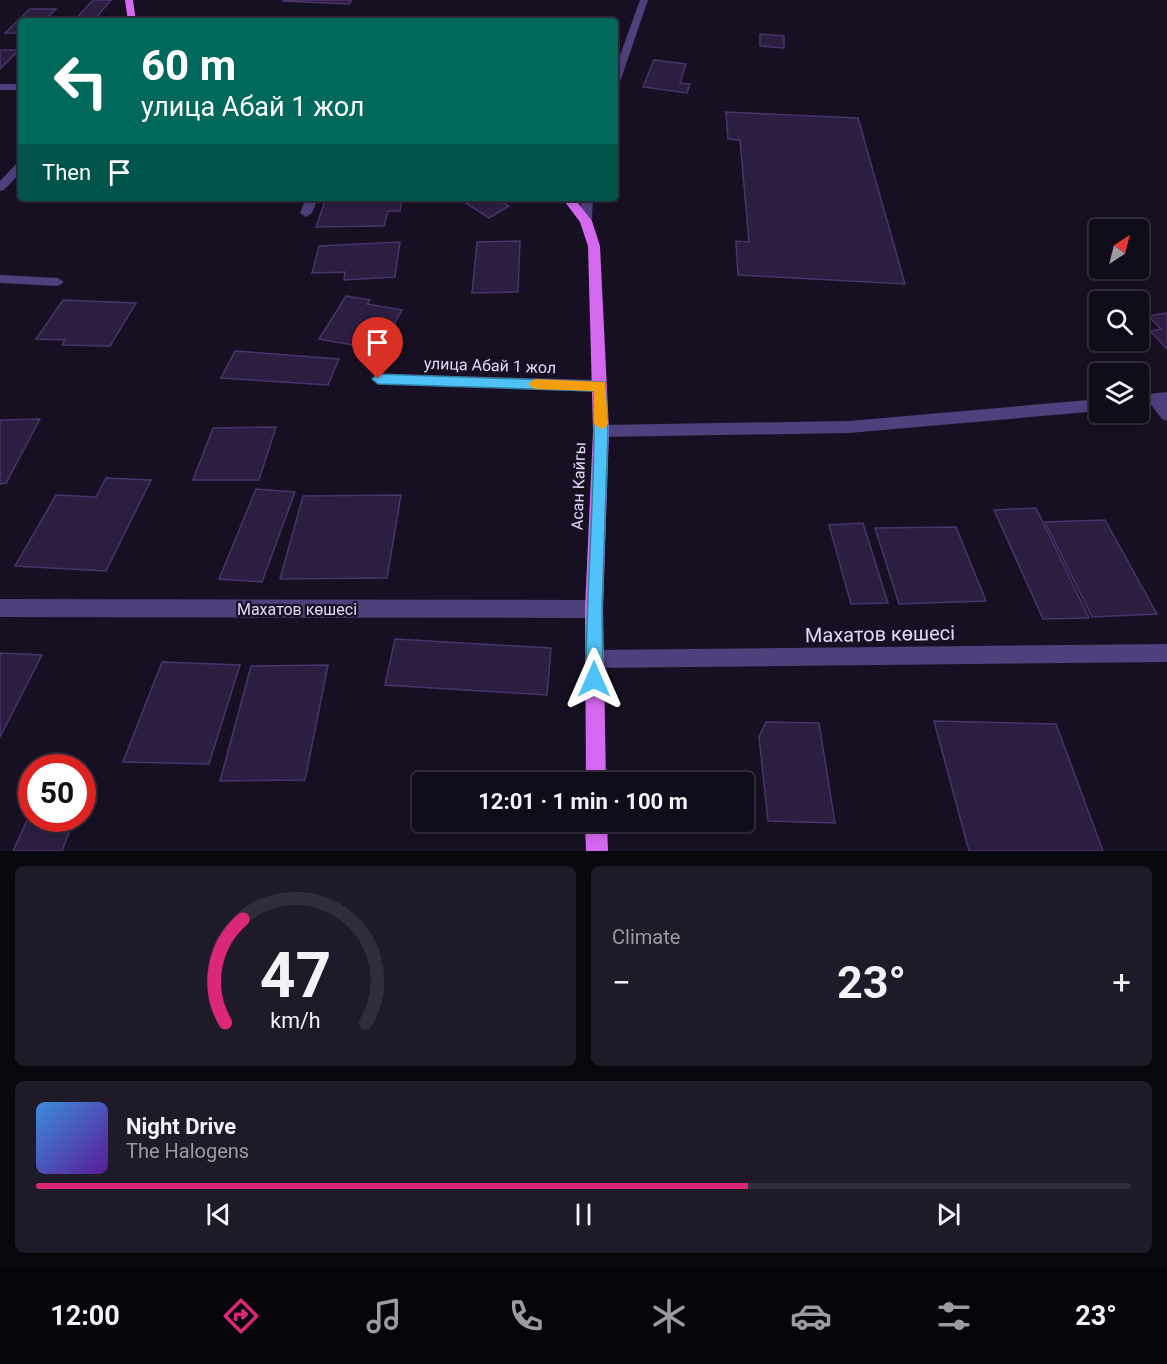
<!DOCTYPE html>
<html lang="en">
<head>
<meta charset="utf-8">
<style>
	body { margin:0; font-family:Roboto,sans-serif; background:#1e1a27; color:#f1f3f6; height:100vh; display:flex; flex-direction:column; font-size:22px; white-space:nowrap }
	* { box-sizing:border-box; margin:0 }
	p { font-size:20px; color:#9c9ba2 }
	.icon { flex:none; width:33px; height:33px; fill:none; stroke:currentColor; stroke-width:2; stroke-linecap:round; stroke-linejoin:round }
	.map { position:relative; height:851px; overflow:hidden }
	.panel { display:flex; flex-direction:column; gap:15px; padding:15px; background:#09070e; flex:1 }
	.panel>* { flex:none }
	.guide { position:absolute; left:18px; top:18px; width:600px; height:183px; border-radius:6px; box-shadow:0 3px 9px #0003,0 0 0 2px #302c39; background:#00695c; color:#fff; overflow:hidden }
	.needle { width:39px; rotate:35deg }
	.tools { position:absolute; left:1089px; top:219px; display:grid; gap:12px }
	.tools a { display:grid; place-items:center; width:60px; height:60px; border-radius:6px; background:#110c1a; box-shadow:0 3px 9px #0003,0 0 0 2px #302c39; font-size:30px }
	.speed { position:absolute; left:18px; top:754px; display:flex; gap:12px; font-size:30px; font-weight:700; text-align:center }
	.speed>* { display:grid; place-content:center; width:78px; height:78px; border-radius:50%; background:#110c1a; box-shadow:0 3px 9px #0003,0 0 0 2px #302c39; line-height:1 }
	.speed .limit { border:9px solid #d22; background:#fff; color:#111 }
	.pin { position:absolute; display:grid; place-items:center; width:51px; height:51px; color:#fff; margin:-62px -26px; border-radius:50% 50% 50% 0; rotate:-45deg; box-shadow:0 0 6px #0007 }
	.pin .icon { rotate:45deg }
	.me { position:absolute; width:66px; margin:-33px; rotate:0deg; stroke-linejoin:round; filter:drop-shadow(0 0 4px #0008) }
	.turn { display:flex; align-items:center; gap:21px; height:126px; padding:0 24px; font-size:27px }
	.turn .icon { width:78px; height:78px; stroke-width:2.5 }
	.turn b { display:block; font-size:42px; line-height:51px }
	.then { display:flex; align-items:center; height:57px; padding:0 24px; background:#0003; gap:12px; font-size:22px }
	.big { font-size:45px; font-weight:700; line-height:1.1 }
	.panel .card { flex:1; display:flex; flex-direction:column; justify-content:center; gap:9px; min-width:0; padding:0 21px; border-radius:9px; background:#1e1a27 }
	.panel .dial { align-items:center; gap:0 }
	.dial svg { height:156px; overflow:visible; fill:none; stroke:#302c39; stroke-width:7; stroke-linecap:round; text-anchor:middle }
	.dial text { fill:#f1f3f6; stroke:none }
	.song { display:flex; align-items:center; gap:18px }
	.cover { width:72px; height:72px; border-radius:9px; background:linear-gradient(135deg,hsl(210 70% 55%),hsl(270 70% 35%)) }
	.played { height:6px; border-radius:3px; background:linear-gradient(90deg,#db2777 65%,#302c39 65%) }
	.keys { display:flex; justify-content:space-around; direction:ltr }
	.heat { display:flex; justify-content:space-between; align-items:center; font-size:33px; direction:ltr }
	.panel .tiles { flex:1; display:grid; gap:15px; grid-template-columns:1fr 1fr }
	.card:last-child { grid-column:span 2 }
	.trip { position:absolute; left:412px; top:772px; width:342px; height:60px; border-radius:6px; background:#110c1a; box-shadow:0 3px 9px #0003,0 0 0 2px #302c39; font-weight:700; line-height:60px; text-align:center }
	.tabs { display:flex; height:96px; justify-content:space-around; align-items:center; background:#07050a; color:#9c9ba2 }
	.tabs .icon { width:42px; height:42px }
	.tabs .active { color:#db2777 }
	.tabs b { font-size:27px; color:#f1f3f6 }
	.map>svg:first-child { display:block }
	.building { fill:#2c1e41; stroke:#48336a; stroke-width:1.5 }
	.lines { fill:none; stroke-linecap:round; stroke-linejoin:round }
	.minor { fill:#4d407c; fill-rule:evenodd }
	.major { fill:#d469ef; fill-rule:evenodd }
	.route { fill:#4fc3f7; stroke:#337fa1; stroke-width:1.5 }
	.slow { fill:#f59e0b }
	.labels { text-anchor:middle; stroke-width:4.5; stroke-linejoin:round; paint-order:stroke }
	.street-label { font-size:16px; fill:#e1d6fb; stroke:#171022 }
	.near-street-label { font-size:20px; fill:#e1d6fb; stroke:#171022 }
</style>
</head>
<body>
<div class="map">
<svg width="1167" height="851" viewBox="0 0 1167 851">
	<rect width="100%" height="100%" fill="#171022"/>
	<!-- building -->
	<path class="building" d="M93,0H111L93,21H74Z
		M284,0H352L349,4L283,1Z
		M30,9H56L44,21H21V33H5Z
		M760,34L784,36V48L760,46Z
		M0,50H19L0,69Z
		M654,60L686,64L680,83L690,84L687,93L643,87Z
		M726,112L858,118L905,284L738,275L736,241L749,242L740,140L728,139Z
		M326,198H402L400,211H388L384,226L316,227Z
		M458,198H496L509,206L489,218Z
		M520,241L518,292L472,293L477,242Z
		M400,242L395,277L344,280L345,272L312,273L319,246Z
		M346,296L370,300L367,304L402,310L380,350L319,339Z
		M63,300L136,303L110,346L62,345L65,340L36,339Z
		M1167,313V349L1150,331L1161,329L1148,316Z
		M235,351L339,359L328,385L221,378Z
		M40,419L6,483L0,484V420Z
		M276,427L259,480H193L213,428Z
		M106,478L151,480L106,571L15,566L56,495L96,497Z
		M256,489L295,492L262,582L219,579Z
		M401,495L387,578L280,579L303,496Z
		M1036,508L1089,618L1043,619L994,510Z
		M1105,520L1157,614L1092,617L1045,522Z
		M863,523L888,603L851,604L829,525Z
		M956,527L986,601L899,604L875,528Z
		M395,639L551,648L547,695L385,685Z
		M0,653L42,655L0,737Z
		M162,662L240,665L209,764L123,762Z
		M328,665L305,780L220,781L251,666Z
		M934,721L1056,724L1103,851H969Z
		M766,722L819,723L835,823L768,821L759,737Z
		M32,809V819H74L62,851H13Z"/>
	<g class="lines">
		<!-- minor -->
		<path class="minor" d="M640,0H648L620,82L615,85V69Z
			M0,84H21V90H0Z
			M21,162V172L4,190L0,191V181L17,163Z
			M306,198H318L312,213L306,217L300,213Z
			M581,198H593L592,221L586,225L580,221Z
			M0,275L58,278L64,282L58,286L0,283Z
			M378,374L600,380L605,382L607,386L605,390L600,392L378,384L371,379Z
			M1167,392V421L1162,419L1151,405L1138,407V395Z
			M1100,399V411L849,433L601,437L596,435L593,431L596,427L601,425L849,421Z
			M0,599L594,600L600,603L603,609L600,615L594,618L0,617Z
			M1167,644V662L594,668L587,666L585,659L587,652L594,650Z"/>
		<!-- major -->
		<path class="major" d="M125,0H133L136,21H128Z
			M562,198H574L592,221L600,246L609,431L603,609L606,783H586L585,609L593,431L588,246L580,222Z
			M585,822H607L608,851H586Z"/>
	</g>
	<!-- route -->
	<path class="route" d="M378,374L605,382L608,431L602,609L603,679L601,685L594,688L588,685L586,679C586,583 596,487 594,391L378,384L372,379Z"/>
	<!-- slow -->
	<path class="slow" d="M535,379L605,382L608,424L606,427L601,429L594,424V391L535,389L528,384Z"/>
	<g class="labels">
		<!-- street labels -->
		<g class="street-label">
			<text transform="translate(490 365) rotate(2)" y="6">улица Абай 1 жол</text>
			<text transform="translate(578 486) rotate(-88)" y="6">Асан Кайгы</text>
			<text x="297" y="615">Махатов көшесі</text>
		</g>
		<!-- near-street labels -->
		<g class="near-street-label">
			<text transform="translate(880 634) rotate(-1)" y="7">Махатов көшесі</text>
		</g>
	</g>
</svg>
<div class="tools">
<a><svg class="needle" viewBox="-14 -14 28 28"><path d="M0-13l5 13h-10z" fill="#e53935"/><path d="M0 13l5-13h-10z" fill="#9c9ba2"/></svg></a>
<a><svg class="icon" aria-label="search" viewBox="0 0 24 24"><circle cx="10" cy="10" r="6"/><path d="M15 15l6 6"/></svg></a>
<a><svg class="icon" aria-label="layers" viewBox="0 0 24 24"><path d="M12 4l9 5-9 5-9-5zM3 14l9 5 9-5"/></svg></a>
</div>
<div class="speed"><div class="limit">50</div></div>
<div class="pin" style="left:378px;top:379px;background:#d93025"><svg class="icon" aria-label="arrive" viewBox="0 0 24 24"><path d="M6 21V4h12l-3 4 3 4H6"/></svg></div>
<svg class="me" style="left:594px;top:679px" viewBox="-20 -20 40 40"><path d="M0-17L14 15 0 8-14 15z" fill="#4fc3f7" stroke="#fff" stroke-width="4"/></svg>
<div class="trip">12:01 · 1 min · 100 m</div>
<div class="guide">
<div class="turn"><svg class="icon" aria-label="left" viewBox="0 0 24 24"><path d="M17 20v-9H6M10 6l-5 5 5 5"/></svg><div><b>60 m</b>улица Абай 1 жол</div></div>
<div class="then">Then<svg class="icon" aria-label="arrive" viewBox="0 0 24 24"><path d="M6 21V4h12l-3 4 3 4H6"/></svg></div>
</div>
</div>
<section class="panel">
<div class="tiles">
<div class="card dial"><svg viewBox="0 0 100 80">
<path d="M14 69A42 42 0 1 1 86 69"/>
<path d="M14 69A42 42 0 0 1 23 16" stroke="#db2777"/>
<text x="50" y="56" font-size="32" font-weight="700">47</text>
<text x="50" y="72" font-size="11">km/h</text>
</svg></div>
<div class="card"><p>Climate</p>
<div class="heat"><a>−</a><b class="big">23°</b><a>+</a></div>
</div>
<div class="card">
<div class="song"><i class="cover"></i><div><b>Night Drive</b><p>The Halogens</p></div></div>
<div class="played"></div>
<div class="keys"><svg class="icon" aria-label="previous" viewBox="0 0 24 24"><path d="M18 5L8 12l10 7zM5 5v14"/></svg><svg class="icon" aria-label="pause" viewBox="0 0 24 24"><path d="M8 5v14M16 5v14"/></svg><svg class="icon" aria-label="next" viewBox="0 0 24 24"><path d="M6 5l10 7-10 7zM19 5v14"/></svg></div>
</div>
</div>
</section>
<nav class="tabs">
<b>12:00</b>
<svg class="icon active" aria-label="directions" viewBox="0 0 24 24"><path d="M12 3l9 9-9 9-9-9zM9 14v-3h6M13 9l2 2-2 2"/></svg>
<svg class="icon" aria-label="music" viewBox="0 0 24 24"><path d="M9 18V5l10-2v13"/><circle cx="6" cy="18" r="3"/><circle cx="16" cy="16" r="3"/></svg>
<svg class="icon" aria-label="phone" viewBox="0 0 24 24"><path d="M5 4h4l2 5-3 2q2 4 5 5l2-3 5 2v4C11 20 4 13 5 4z"/></svg>
<svg class="icon" aria-label="climate" viewBox="0 0 24 24"><path d="M12 3v18M4 7l16 10M4 17L20 7"/></svg>
<svg class="icon" aria-label="car" viewBox="0 0 24 24"><path d="M5 17H2v-5l4-1 3-4h7l3 4 3 1v5h-3M9 17h6M6 11h13"/><circle cx="7" cy="17" r="2"/><circle cx="17" cy="17" r="2"/></svg>
<svg class="icon" aria-label="filters" viewBox="0 0 24 24"><path d="M4 7h16M4 17h16"/><circle cx="9" cy="7" r="2"/><circle cx="15" cy="17" r="2"/></svg>
<b>23°</b>
</nav>
</body>
</html>
